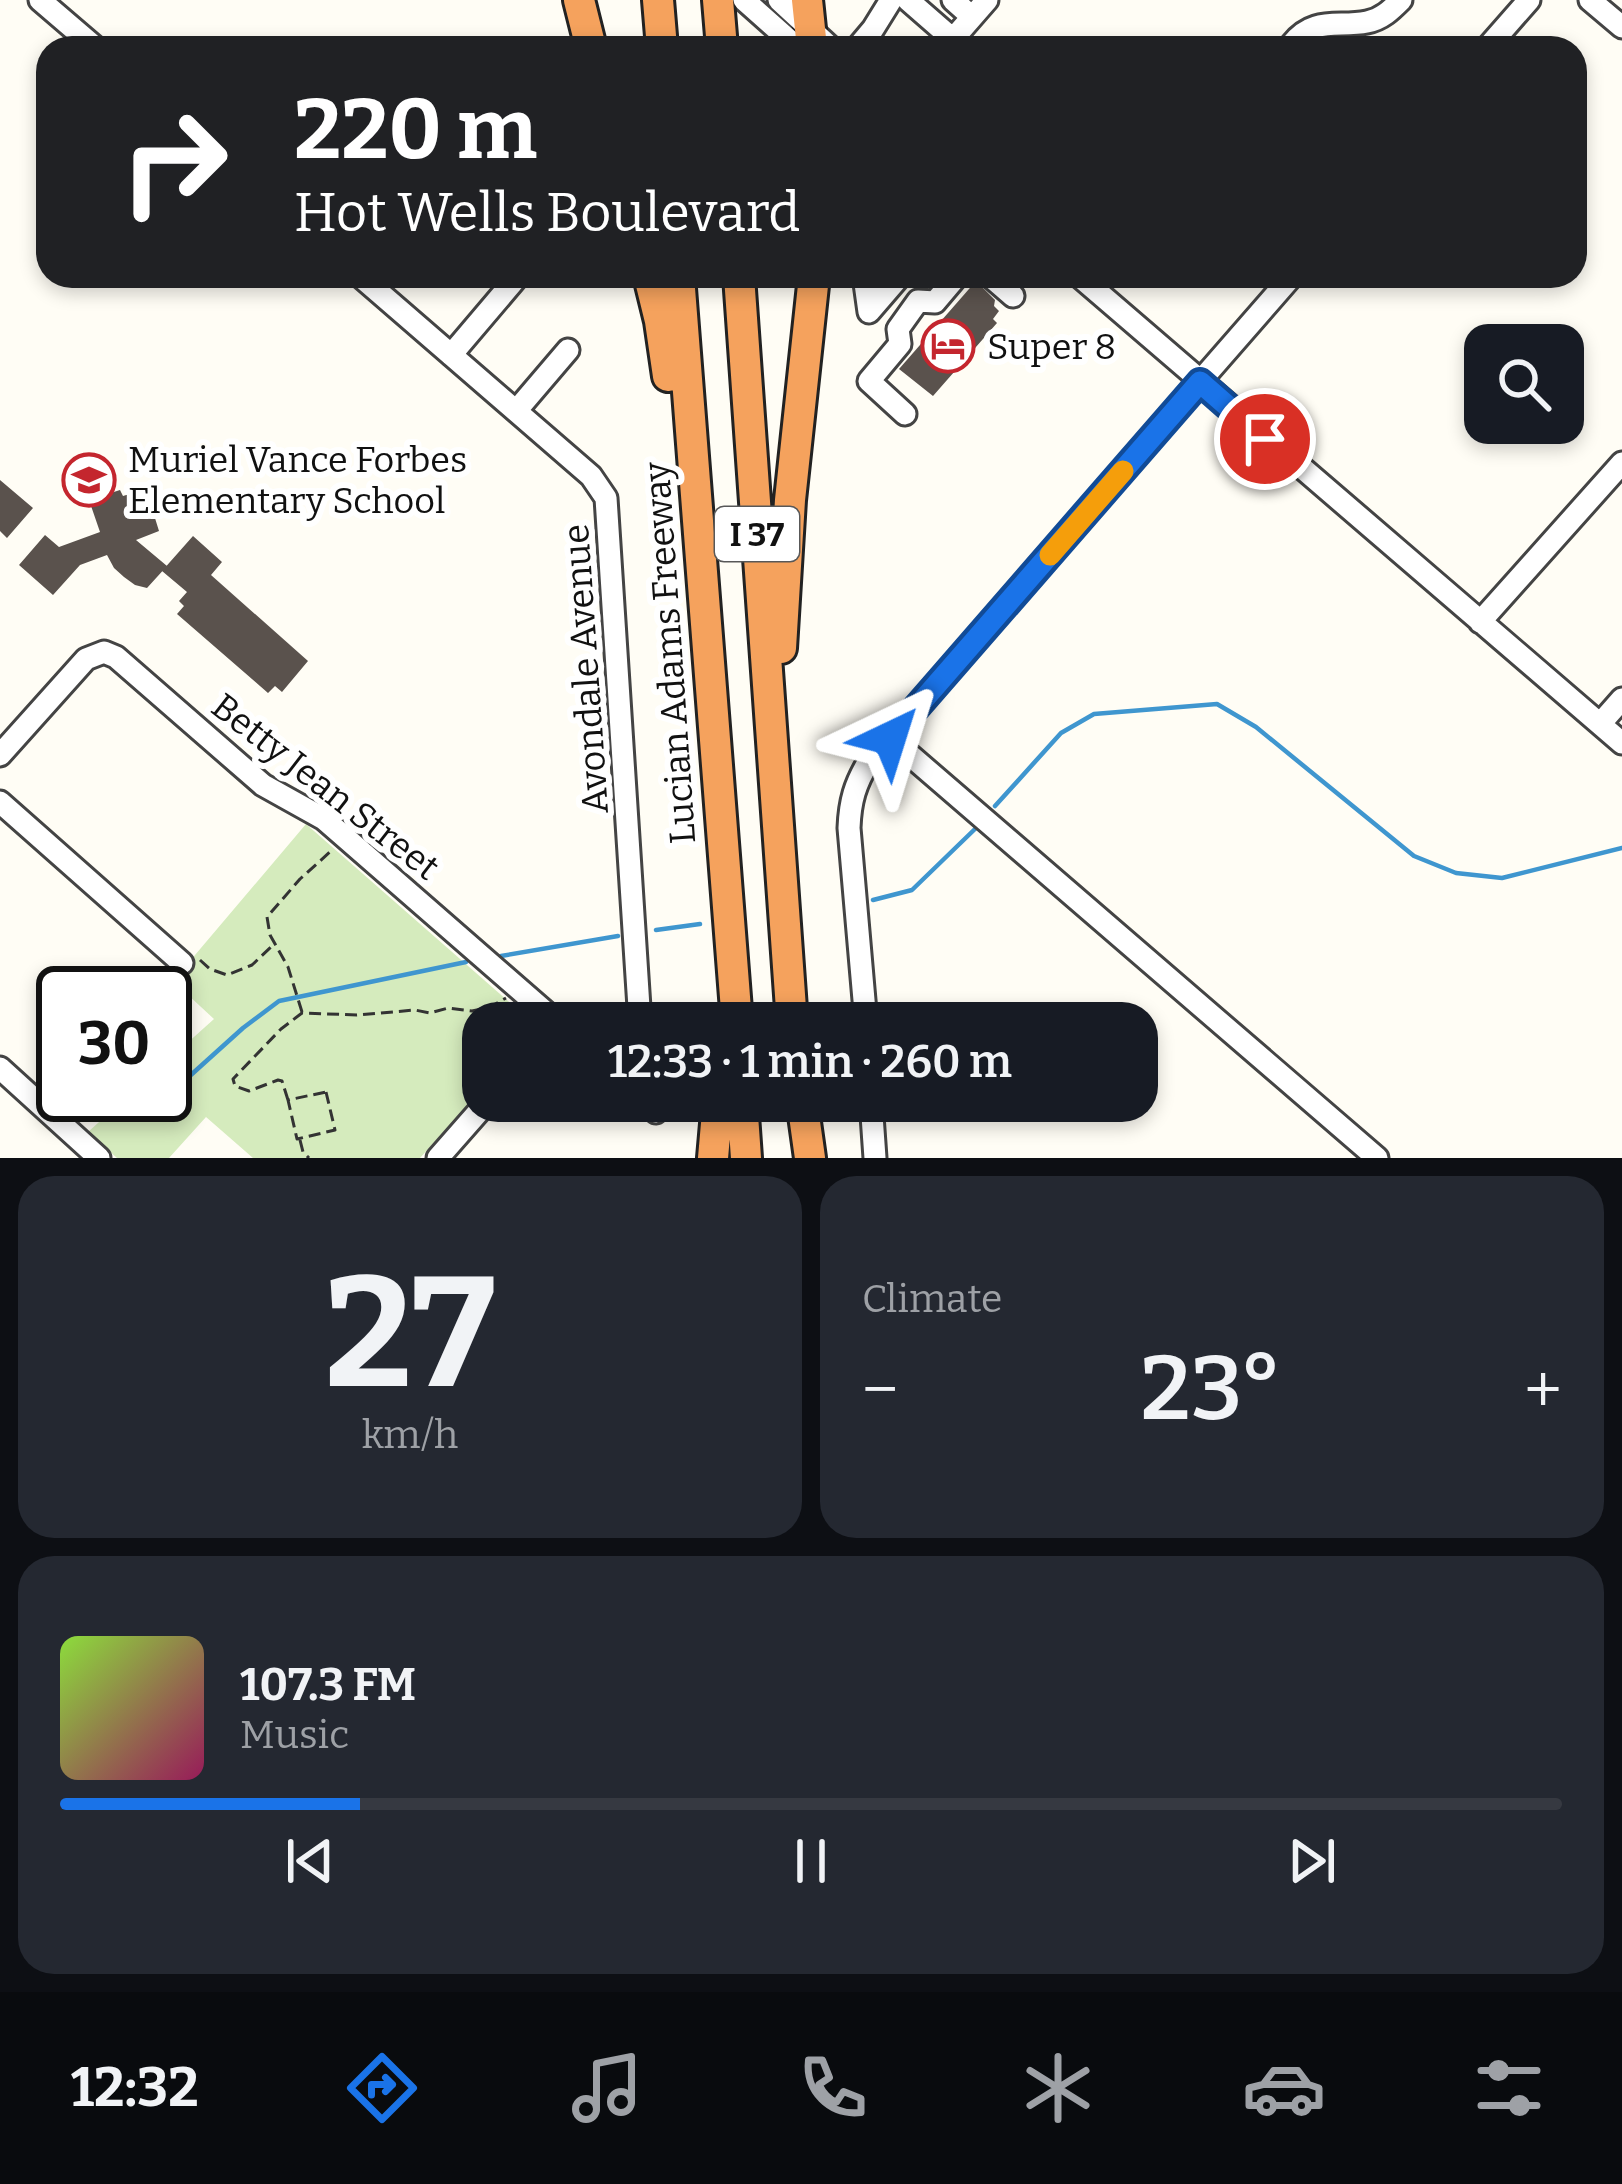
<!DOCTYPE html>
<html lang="en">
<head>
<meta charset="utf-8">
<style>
	body { margin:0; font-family:Bitter,serif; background:#242831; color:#f1f3f6; height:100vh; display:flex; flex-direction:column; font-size:45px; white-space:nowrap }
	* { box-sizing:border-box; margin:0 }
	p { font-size:39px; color:#9ea1a6 }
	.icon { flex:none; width:66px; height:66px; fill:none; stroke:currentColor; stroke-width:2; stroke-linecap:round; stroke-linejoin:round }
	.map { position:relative; height:1158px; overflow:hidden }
	.side { display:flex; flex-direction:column; gap:18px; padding:18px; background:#0d0f14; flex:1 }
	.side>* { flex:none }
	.hud { position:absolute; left:36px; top:36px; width:1551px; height:252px; border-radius:36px; box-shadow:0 6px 18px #0003; background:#202124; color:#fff; overflow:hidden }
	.buttons { position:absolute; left:1464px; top:324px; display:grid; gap:24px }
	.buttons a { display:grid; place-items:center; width:120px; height:120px; border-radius:24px; background:#171b24; box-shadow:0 6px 18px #0003; font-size:60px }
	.speed { position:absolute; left:36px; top:966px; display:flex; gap:24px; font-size:60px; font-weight:700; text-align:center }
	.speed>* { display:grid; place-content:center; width:156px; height:156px; border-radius:50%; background:#171b24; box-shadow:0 6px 18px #0003; line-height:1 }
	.speed .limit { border:6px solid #111; border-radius:18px; background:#fff; color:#111 }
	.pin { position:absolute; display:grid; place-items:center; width:102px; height:102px; color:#fff; margin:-51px; border:6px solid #fff; border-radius:50%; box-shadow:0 3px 12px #0007 }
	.me { position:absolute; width:132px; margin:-66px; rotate:41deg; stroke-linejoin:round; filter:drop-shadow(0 0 9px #0008) }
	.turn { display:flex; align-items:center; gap:42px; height:252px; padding:0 60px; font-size:54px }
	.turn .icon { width:156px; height:156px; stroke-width:2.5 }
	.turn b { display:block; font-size:84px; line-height:102px }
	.big { font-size:90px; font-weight:600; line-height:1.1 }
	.side .card { flex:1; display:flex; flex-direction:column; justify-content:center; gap:18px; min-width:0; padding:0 42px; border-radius:36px; background:#242831 }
	.side .dial { align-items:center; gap:0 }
	.dial b { font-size:156px; line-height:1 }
	.song { display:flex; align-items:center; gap:36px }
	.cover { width:144px; height:144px; border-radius:18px; background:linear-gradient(135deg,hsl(90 70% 55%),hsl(330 70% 35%)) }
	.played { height:12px; border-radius:6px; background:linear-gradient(90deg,#1a73e8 20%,#363941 20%) }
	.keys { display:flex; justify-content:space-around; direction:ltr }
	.heat { display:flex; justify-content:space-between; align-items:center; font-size:66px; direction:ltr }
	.side .tiles { flex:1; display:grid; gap:18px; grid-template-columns:1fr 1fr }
	.card:last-child { grid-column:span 2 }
	.trip { position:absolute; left:462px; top:1002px; width:696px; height:120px; border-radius:36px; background:#171b24; box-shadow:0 6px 18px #0003; font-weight:600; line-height:120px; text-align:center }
	.tab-bar { display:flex; height:192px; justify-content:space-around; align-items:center; background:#090b0e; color:#9ea1a6 }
	.tab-bar .icon { width:84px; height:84px }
	.tab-bar .active { color:#1a73e8 }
	.tab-bar b { font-size:54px; color:#f1f3f6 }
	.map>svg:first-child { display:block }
	.green { fill:#d5ebbd }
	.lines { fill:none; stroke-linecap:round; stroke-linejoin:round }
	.stream { stroke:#3f96cf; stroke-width:4.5 }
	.building { fill:#5a524d }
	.minor-casing { stroke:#444; stroke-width:27 }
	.highway-casing { stroke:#222; stroke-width:36 }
	.path { stroke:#333; stroke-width:3; stroke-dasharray:12 6; stroke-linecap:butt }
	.minor { stroke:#fff; stroke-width:21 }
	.highway { stroke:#f5a25d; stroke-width:30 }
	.route-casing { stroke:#114b97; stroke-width:30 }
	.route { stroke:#1a73e8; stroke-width:21 }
	.slow { stroke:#f59e0b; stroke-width:21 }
	.labels { text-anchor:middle; stroke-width:12; stroke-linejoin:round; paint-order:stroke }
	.shield { fill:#fff; stroke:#585858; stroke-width:3 }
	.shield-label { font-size:33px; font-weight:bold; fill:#111 }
	.poi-label { font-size:36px; fill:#111; stroke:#fff; text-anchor:start }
	.street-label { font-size:36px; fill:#111; stroke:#fff }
</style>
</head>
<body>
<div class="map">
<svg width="1622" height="1158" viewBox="0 0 1622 1158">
	<rect width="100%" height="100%" fill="#fffdf5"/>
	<!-- green -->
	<path class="green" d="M306,824L533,1023H483V1088L420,1158H253L206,1117L169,1158H117L88,1132L129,1095H165V1063L214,1019L173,981Z"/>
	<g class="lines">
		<!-- stream -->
		<path class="stream" d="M995,806L1061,733L1094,714L1217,704L1256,727L1414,856L1456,873L1502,878L1622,848
			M873,900L912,890L976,828
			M656,930L700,924
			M501,956L618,936
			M142,1119L243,1028L279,1001L466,962"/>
	</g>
	<!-- building -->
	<path class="building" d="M976,281L995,300L994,306L999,311L993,319L997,323L933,396L899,369Z
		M0,480L33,508L7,538L0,531Z
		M146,489L159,531L136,540L167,566L147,588L135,585L124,577L114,568L107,555L80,565L53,595L19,565L45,535L59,547L100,532L89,500L120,490L123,496Z
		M193,536L222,562L211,575L308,661L282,692L275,686L268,693L177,614L184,606L179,601L187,592L162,571Z"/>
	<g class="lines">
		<!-- minor casing -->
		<g class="minor-casing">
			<path id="minor" d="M40,0L96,48
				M744,0L798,48
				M779,0L831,48
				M908,0L963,48
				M953,0L972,17
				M1590,0L1622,27
				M953,39L987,0
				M857,48L873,29L891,0
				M1293,48L1292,44C1314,16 1338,28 1367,22C1382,19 1391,10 1401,0
				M1487,48L1529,0
				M360,276L591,476L606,498L640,1023
				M864,276L869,312L900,276
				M990,276L1013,296
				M1079,276L1622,743
				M451,355L518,276
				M516,411L568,350
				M905,414L869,381L900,344L898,329L918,301L935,302L957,276
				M1480,622L1622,463
				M1600,724L1622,699
				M890,738L1377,1158
				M0,755L86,659L104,652L116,657L263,785L324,819L558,1023
				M0,802L182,963
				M866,1023L849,828C850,801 855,784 869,761L1292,276
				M0,1068L99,1158
				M644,1101L656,1112
				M871,1101L875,1158
				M438,1158L488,1101"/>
		</g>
		<!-- highway casing -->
		<g class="highway-casing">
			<path id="highway" d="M579,0L591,48
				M658,0L662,48
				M718,0L722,48
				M807,0L812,48
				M649,276L660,321L668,376
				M679,276L737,1023
				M739,276L792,1023
				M781,648L790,500L814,276
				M742,1101L746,1158
				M802,1101L810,1158
				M713,1158L718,1101"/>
		</g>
		<!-- path -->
		<path class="path" d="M200,960L210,969L227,975L252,965L272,946
			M302,1012L288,967L270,935L267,917L300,879L331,851
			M326,1092L335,1130L297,1139L288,1100Z
			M288,1100L282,1081L278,1080L249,1091L235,1086L233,1079L281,1029L302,1013L357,1015L415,1010L430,1013L448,1008L472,1011L490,1007L506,998
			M300,1140L303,1152L309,1158"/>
		<!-- minor -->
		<use href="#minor" class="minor"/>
		<!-- highway -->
		<use href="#highway" class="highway"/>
	</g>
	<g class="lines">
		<!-- route casing -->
		<g class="route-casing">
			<path id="route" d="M890,738L1200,382L1265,439"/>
		</g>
		<!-- route -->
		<use href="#route" class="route"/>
		<!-- slow -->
		<path class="slow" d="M1050,555L1123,471"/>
	</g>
	<!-- icons -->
	<defs>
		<g id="hotel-ring" transform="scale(2.7)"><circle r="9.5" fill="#fff" stroke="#c4262e" stroke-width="1.5"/><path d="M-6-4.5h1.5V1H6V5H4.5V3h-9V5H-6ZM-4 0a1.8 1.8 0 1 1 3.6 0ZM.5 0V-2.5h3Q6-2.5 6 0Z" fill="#c4262e"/></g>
		<g id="school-ring" transform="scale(2.7)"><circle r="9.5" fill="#fff" stroke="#c4262e" stroke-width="1.5"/><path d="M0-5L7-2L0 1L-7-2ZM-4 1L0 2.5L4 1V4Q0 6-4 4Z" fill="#c4262e"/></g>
	</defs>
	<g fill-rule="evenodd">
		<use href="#hotel-ring" x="948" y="346"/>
		<use href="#school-ring" x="89" y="480"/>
	</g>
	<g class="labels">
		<!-- shield labels -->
		<rect class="shield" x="715" y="507" width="84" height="54" rx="9"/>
		<g class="shield-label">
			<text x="757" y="546">I 37</text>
		</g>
		<!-- poi labels -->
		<g class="poi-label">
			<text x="987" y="359">Super 8</text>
			<text x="128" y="472">Muriel Vance Forbes<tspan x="128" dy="41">Elementary School</tspan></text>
		</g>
		<!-- street labels -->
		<g class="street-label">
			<text transform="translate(669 653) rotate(-94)" y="13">Lucian Adams Freeway</text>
			<text transform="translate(585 669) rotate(-94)" y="13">Avondale Avenue</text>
			<text transform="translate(326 786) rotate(38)" y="13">Betty Jean Street</text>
		</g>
	</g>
</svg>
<div class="buttons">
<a><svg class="icon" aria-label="search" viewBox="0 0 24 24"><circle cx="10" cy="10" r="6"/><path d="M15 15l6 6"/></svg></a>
</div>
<div class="speed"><div class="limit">30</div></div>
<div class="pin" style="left:1265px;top:439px;background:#d93025"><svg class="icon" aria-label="arrive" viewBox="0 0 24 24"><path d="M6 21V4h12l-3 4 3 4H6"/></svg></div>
<svg class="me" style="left:890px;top:738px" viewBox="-20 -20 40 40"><path d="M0-17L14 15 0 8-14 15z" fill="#1a73e8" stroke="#fff" stroke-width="4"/></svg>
<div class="trip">12:33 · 1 min · 260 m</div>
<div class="hud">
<div class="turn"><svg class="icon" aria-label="right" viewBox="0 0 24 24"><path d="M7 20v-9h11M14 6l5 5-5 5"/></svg><div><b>220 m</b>Hot Wells Boulevard</div></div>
</div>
</div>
<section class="side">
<div class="tiles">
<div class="card dial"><b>27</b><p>km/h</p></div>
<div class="card"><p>Climate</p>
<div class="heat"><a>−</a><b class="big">23°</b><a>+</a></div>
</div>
<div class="card">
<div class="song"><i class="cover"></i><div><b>107.3 FM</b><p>Music</p></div></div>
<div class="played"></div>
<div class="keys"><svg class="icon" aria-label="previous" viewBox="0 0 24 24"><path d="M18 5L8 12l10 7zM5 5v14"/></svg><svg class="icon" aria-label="pause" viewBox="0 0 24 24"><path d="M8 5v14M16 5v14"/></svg><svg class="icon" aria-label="next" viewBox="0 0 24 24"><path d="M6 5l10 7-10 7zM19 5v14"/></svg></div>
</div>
</div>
</section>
<nav class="tab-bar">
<b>12:32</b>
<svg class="icon active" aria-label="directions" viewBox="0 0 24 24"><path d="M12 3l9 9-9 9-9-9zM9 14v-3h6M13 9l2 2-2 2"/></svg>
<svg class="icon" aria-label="music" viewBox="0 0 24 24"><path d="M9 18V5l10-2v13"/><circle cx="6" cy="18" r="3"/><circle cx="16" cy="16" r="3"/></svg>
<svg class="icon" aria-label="phone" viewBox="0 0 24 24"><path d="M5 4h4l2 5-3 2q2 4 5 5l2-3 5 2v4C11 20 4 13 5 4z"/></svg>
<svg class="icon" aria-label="climate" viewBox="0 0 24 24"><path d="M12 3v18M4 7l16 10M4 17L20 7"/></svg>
<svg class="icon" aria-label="car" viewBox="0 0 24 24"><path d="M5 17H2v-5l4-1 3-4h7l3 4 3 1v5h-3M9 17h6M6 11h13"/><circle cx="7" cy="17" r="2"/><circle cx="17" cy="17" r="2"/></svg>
<svg class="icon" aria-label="filters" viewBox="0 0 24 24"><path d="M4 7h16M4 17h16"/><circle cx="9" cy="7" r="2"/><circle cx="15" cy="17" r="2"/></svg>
</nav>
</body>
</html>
